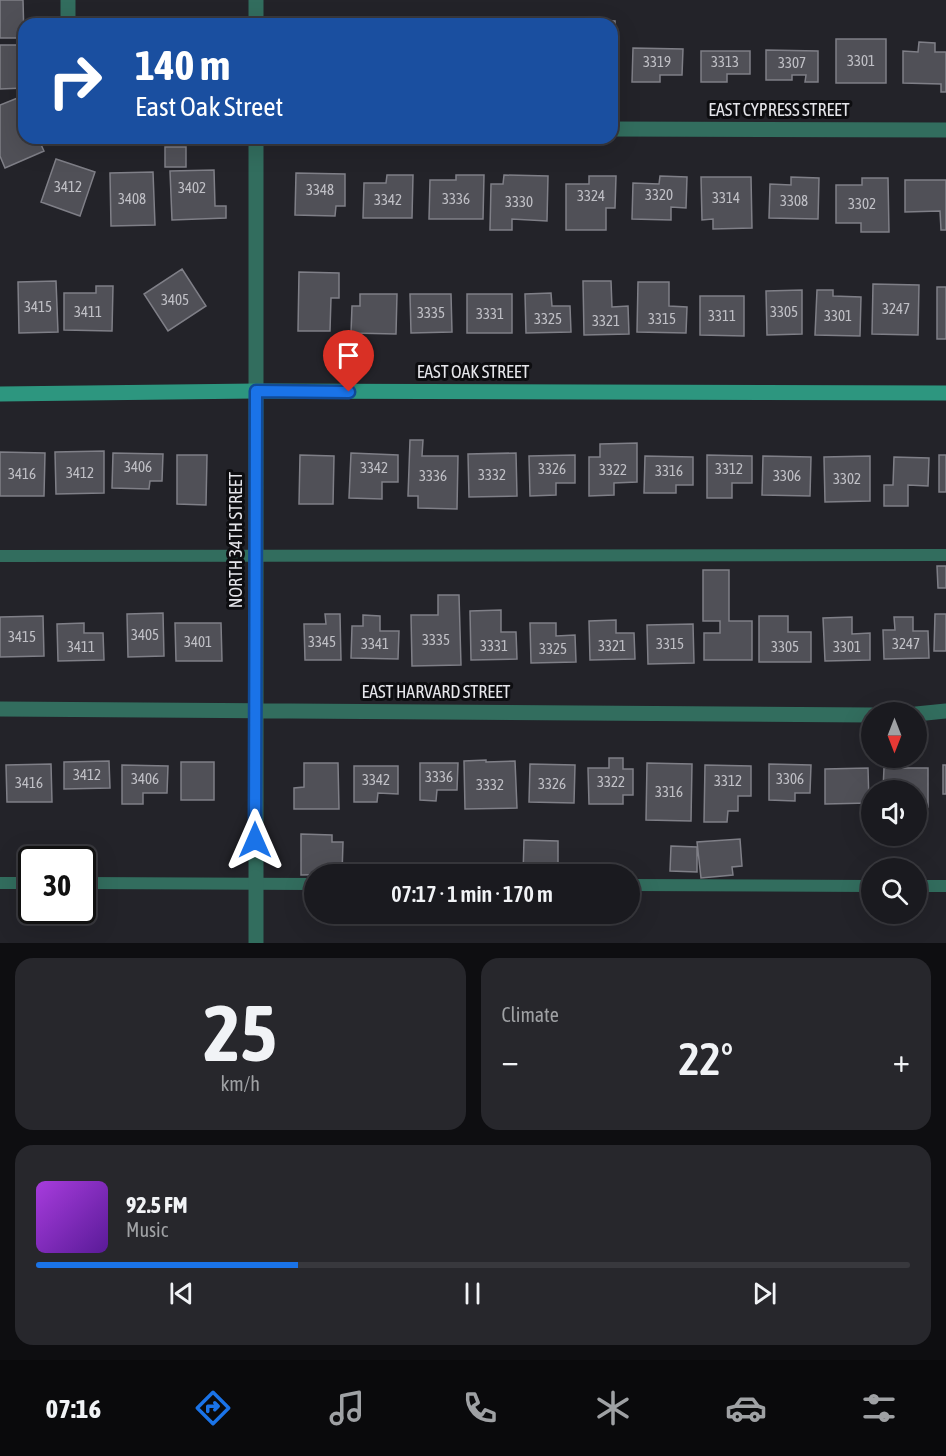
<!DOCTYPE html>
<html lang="en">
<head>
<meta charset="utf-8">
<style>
	body { margin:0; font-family:"Asap Condensed",sans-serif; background:#27272c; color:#f1f3f6; height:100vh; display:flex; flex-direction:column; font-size:22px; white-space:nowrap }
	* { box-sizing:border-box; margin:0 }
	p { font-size:20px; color:#9fa1a4 }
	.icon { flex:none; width:33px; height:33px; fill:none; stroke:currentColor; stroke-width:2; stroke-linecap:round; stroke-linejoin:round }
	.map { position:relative; height:943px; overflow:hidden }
	.panel { display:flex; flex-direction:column; gap:15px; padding:15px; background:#0e0e11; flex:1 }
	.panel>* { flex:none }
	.guide { position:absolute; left:18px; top:18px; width:600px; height:126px; border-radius:18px; box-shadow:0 6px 24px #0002,0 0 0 2px #38383d; background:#1a4fa0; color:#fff; overflow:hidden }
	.needle { width:39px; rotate:180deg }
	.tools { position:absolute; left:861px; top:702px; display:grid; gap:12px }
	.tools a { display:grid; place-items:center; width:66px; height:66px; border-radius:50%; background:#1a1a1f; box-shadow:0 6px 24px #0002,0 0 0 2px #38383d; font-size:30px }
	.speed { position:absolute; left:18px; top:846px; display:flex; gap:12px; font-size:30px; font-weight:700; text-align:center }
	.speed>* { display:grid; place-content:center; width:78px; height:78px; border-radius:50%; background:#1a1a1f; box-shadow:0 6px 24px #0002,0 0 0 2px #38383d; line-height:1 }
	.speed .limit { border:3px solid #111; border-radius:9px; background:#fff; color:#111 }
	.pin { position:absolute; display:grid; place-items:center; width:51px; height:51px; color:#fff; margin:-62px -26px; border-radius:50% 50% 50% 0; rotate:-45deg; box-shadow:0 0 6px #0007 }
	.pin .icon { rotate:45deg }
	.me { position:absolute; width:66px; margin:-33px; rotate:0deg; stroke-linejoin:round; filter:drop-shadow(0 0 4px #0008) }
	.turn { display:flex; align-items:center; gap:21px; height:126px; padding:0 18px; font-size:27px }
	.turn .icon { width:78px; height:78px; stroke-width:2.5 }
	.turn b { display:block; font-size:42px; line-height:51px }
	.big { font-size:45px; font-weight:600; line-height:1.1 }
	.panel .widget { flex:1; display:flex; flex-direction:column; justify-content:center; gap:9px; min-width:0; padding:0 21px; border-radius:18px; background:#27272c }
	.panel .dial { align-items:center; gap:0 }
	.dial b { font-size:78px; line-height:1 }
	.song { display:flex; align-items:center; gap:18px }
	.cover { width:72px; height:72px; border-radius:9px; background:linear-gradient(135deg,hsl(280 70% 55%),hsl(270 70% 35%)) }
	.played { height:6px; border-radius:3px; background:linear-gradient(90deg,#1a73e8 30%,#38383d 30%) }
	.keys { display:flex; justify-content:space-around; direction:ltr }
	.heat { display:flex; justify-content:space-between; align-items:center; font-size:33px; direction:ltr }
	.panel .tiles { flex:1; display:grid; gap:15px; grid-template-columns:1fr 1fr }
	.widget:last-child { grid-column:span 2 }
	.trip { position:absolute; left:304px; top:864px; width:336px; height:60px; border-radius:30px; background:#1a1a1f; box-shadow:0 6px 24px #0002,0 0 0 2px #38383d; font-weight:600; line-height:60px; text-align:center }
	.tab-bar { display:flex; height:96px; justify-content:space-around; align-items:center; background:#0a0a0c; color:#9fa1a4 }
	.tab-bar .icon { width:42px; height:42px }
	.tab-bar .active { color:#1a73e8 }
	.tab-bar b { font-size:27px; color:#f1f3f6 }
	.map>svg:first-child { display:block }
	.building { fill:#505057; stroke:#7f7f87; stroke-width:1.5 }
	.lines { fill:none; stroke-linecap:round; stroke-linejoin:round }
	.lane { stroke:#326d5e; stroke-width:12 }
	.street { stroke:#326d5e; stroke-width:15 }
	.secondary { stroke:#2d967f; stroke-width:15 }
	.route-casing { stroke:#114b97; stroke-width:15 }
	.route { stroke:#1a73e8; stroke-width:10 }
	.labels { text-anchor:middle; stroke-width:6; stroke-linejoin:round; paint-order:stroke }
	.number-label { font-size:15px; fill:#c0c0c6 }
	.street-label { font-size:18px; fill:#e6e6eb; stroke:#0d0d10 }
</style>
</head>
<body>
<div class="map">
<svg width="946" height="943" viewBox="0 0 946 943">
	<rect width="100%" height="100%" fill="#232329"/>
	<!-- building -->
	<path class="building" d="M0,0H23L24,38H0Z
		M597,21H615L616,74H612V24H597Z
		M836,39H886V83H836Z
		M919,42L935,43V52H946V92H941V84L903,83V51L918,52Z
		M0,45H24V88L0,89Z
		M633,48L683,49L682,75H660V82H632Z
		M766,50L818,51V82H805L806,75H792V80H766Z
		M701,51H750V74H727V82H701Z
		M20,97L24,106V138H38L44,151L5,168L0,156V105Z
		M165,147H186V167H165Z
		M56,159L95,172L80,216L41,202Z
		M214,170L215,206H226V218L172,220L170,171Z
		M153,172L155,225L111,226L110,173Z
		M296,173L345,174V206H336L335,216L295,215Z
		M387,175H413L412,218H363L364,183H386Z
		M456,175H484L483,219H429L430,180H456Z
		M504,175L548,176L547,221L512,219V230H490L491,184H503Z
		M589,176H616L615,208H606V230H566V184H589Z
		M660,176L687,177L686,208L671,207V220L632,219L633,183L659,184Z
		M701,177H751L752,228L713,229V219L702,220Z
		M791,177L819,178L818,219L769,218L770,184L791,185Z
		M862,178H888L889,232H861V223H836V185H862Z
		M905,180H946V230H941L940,211L905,212Z
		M182,269L206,306L168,331L144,294Z
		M299,272L339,273V298H331L330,331H298Z
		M56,281L58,332L19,333L18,282Z
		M583,281H611L612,307L628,306L629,334L584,335Z
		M638,282H669V306L687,307L686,333L637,332Z
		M873,284L919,285L918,335L872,334Z
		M96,286H113L112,331L64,330V293H96Z
		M937,287H946V339H937Z
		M802,290V334L767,335L766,291Z
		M817,290H833V296L861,297L860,336L815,335Z
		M551,293L552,306H570L571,332L526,333L525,294Z
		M360,294H397L396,334L351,333L352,306H360Z
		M410,294H451L452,332L411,333Z
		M467,294H512V333H467Z
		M700,296H744V336L700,335Z
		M410,440H423L422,456H458L457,509L418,508V496H408Z
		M637,443V482L614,483V495L589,496V457H600V444Z
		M104,451V493L56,494L55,452Z
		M0,452L45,453L44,496H0Z
		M113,453L163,454L162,481H150L149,489L112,488Z
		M351,453L398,455V482H382V499L349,498Z
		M516,453L517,496L469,497L468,454Z
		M177,455H207L206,505L177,504Z
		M300,455L334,456L333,504H299Z
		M575,455V483H556V495L530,496L529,456Z
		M707,455L752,456V483H732V498H707Z
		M939,455H946V492H939Z
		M645,456L693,457V485H676V493H644Z
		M763,456L811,457L810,496L762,495Z
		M870,456V501L825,502L824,457Z
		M894,457L929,458L928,486L908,485V506H884V485H893Z
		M937,566H946V588H938Z
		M703,570H729V621H752V660H704V633H720V621H703Z
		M438,595H459L461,665L412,666L411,615H438Z
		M501,610V632H516L517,659L471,660L470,611Z
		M163,613L164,656L128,657L127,614Z
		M325,614H340L341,660H305L304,624H326Z
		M935,614H946V651H934Z
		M363,615L380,616V631H399L398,659L351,658L352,626H363Z
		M43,616L44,656L0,657V617Z
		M759,616H788V632H811V662H759Z
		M852,617V634L870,633V660L825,661L823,618Z
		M894,617H913V631H928L929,658L884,659L883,630H895Z
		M616,620V633H634L635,659L590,660L589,621Z
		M84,623V633H103L104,660L58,661L57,624Z
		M175,623H221L222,661H176Z
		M530,623H556V636L575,635L576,662L531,663Z
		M693,624L694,663L648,664L647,625Z
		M609,758H623V769H633V795H623V804H589L588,768H609Z
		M486,760V762L515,761L517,808L465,809L464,761Z
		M109,761L110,788L64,789V762Z
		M181,762H214V800H181Z
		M304,763H338L339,809H294V788L304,787Z
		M420,763H458L457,790H437L436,801L420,800Z
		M647,763L692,764L691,821L646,820Z
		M51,764L52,802H7L6,765Z
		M530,764L575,765L574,803L529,802Z
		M769,764L811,765L810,793H795V801L769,800Z
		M122,765L168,766L167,793H143V804H122Z
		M705,765L751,766V796H738V811H728L727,822H704Z
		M943,765H946V794H943Z
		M354,766H398V794L378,793L377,802H354Z
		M868,768L869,803L825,804V769Z
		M884,768H928V807H916V790H883Z
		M301,834L332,835V842H343L342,874L301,875Z
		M740,839L742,866L732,867L733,875L701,878L697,842Z
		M524,840L558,841V863H552L551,874H523Z
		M671,846L697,847V872L670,871Z"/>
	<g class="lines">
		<!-- lane -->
		<path class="lane" d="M0,556L946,555
			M0,883H32
			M82,883L315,884
			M630,885L872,886
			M916,886H946"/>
		<!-- street -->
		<path class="street" d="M256,0V24
			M68,24V0
			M612,129L946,130
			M0,709L872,715
			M916,714L946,711
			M256,943V138"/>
		<!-- secondary -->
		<path class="secondary" d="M0,394L256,391L946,393"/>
	</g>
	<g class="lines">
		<!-- route casing -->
		<g class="route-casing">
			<path id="route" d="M255,840L256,391L349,392"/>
		</g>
		<!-- route -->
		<use href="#route" class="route"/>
	</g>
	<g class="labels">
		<!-- number labels -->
		<g class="number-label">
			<text x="861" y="66">3301</text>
			<text x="657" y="67">3319</text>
			<text x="725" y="67">3313</text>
			<text x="792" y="68">3307</text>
			<text x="68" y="192">3412</text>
			<text x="192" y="193">3402</text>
			<text x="320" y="195">3348</text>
			<text x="659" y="200">3320</text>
			<text x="591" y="201">3324</text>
			<text x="726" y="203">3314</text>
			<text x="132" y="204">3408</text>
			<text x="456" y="204">3336</text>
			<text x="388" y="205">3342</text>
			<text x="794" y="206">3308</text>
			<text x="519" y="207">3330</text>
			<text x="862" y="209">3302</text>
			<text x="175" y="305">3405</text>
			<text x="38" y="312">3415</text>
			<text x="896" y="314">3247</text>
			<text x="88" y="317">3411</text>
			<text x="784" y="317">3305</text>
			<text x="431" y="318">3335</text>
			<text x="490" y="319">3331</text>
			<text x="722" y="321">3311</text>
			<text x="838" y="321">3301</text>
			<text x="548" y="324">3325</text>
			<text x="662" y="324">3315</text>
			<text x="606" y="326">3321</text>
			<text x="138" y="472">3406</text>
			<text x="374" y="473">3342</text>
			<text x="552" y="474">3326</text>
			<text x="729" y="474">3312</text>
			<text x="613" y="475">3322</text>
			<text x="669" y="476">3316</text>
			<text x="80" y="478">3412</text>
			<text x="22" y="479">3416</text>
			<text x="492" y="480">3332</text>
			<text x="433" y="481">3336</text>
			<text x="787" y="481">3306</text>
			<text x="847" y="484">3302</text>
			<text x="145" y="640">3405</text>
			<text x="22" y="642">3415</text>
			<text x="436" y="645">3335</text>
			<text x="198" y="647">3401</text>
			<text x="322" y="647">3345</text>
			<text x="375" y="649">3341</text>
			<text x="670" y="649">3315</text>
			<text x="906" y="649">3247</text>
			<text x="494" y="651">3331</text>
			<text x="612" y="651">3321</text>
			<text x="81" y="652">3411</text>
			<text x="785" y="652">3305</text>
			<text x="847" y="652">3301</text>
			<text x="553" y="654">3325</text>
			<text x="87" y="780">3412</text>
			<text x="439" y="782">3336</text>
			<text x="145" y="784">3406</text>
			<text x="790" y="784">3306</text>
			<text x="376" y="785">3342</text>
			<text x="728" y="786">3312</text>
			<text x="611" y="787">3322</text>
			<text x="29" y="788">3416</text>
			<text x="552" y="789">3326</text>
			<text x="490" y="790">3332</text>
			<text x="669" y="797">3316</text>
		</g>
		<!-- street labels -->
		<g class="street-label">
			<text x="779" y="116">EAST CYPRESS STREET</text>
			<text x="473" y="378">EAST OAK STREET</text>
			<text transform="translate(236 540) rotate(-90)" y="6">NORTH 34TH STREET</text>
			<text x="436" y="698">EAST HARVARD STREET</text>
		</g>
	</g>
</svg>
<div class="tools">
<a><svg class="needle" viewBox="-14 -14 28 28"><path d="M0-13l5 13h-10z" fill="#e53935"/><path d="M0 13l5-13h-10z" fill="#9fa1a4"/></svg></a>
<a><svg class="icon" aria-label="sound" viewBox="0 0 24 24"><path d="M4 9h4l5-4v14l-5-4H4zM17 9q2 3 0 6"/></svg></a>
<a><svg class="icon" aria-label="search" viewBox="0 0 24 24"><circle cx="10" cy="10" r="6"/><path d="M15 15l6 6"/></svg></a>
</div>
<div class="speed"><div class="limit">30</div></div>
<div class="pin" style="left:349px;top:392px;background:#d93025"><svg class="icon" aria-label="arrive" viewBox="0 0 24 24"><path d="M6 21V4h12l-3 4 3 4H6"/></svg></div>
<svg class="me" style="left:255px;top:840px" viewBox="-20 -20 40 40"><path d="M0-17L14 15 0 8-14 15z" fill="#1a73e8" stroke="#fff" stroke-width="4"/></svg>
<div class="trip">07:17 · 1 min · 170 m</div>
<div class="guide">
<div class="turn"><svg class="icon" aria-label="right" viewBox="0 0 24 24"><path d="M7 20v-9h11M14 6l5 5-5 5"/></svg><div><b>140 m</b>East Oak Street</div></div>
</div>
</div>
<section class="panel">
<div class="tiles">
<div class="widget dial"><b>25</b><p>km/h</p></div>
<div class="widget"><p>Climate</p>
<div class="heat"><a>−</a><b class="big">22°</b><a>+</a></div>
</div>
<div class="widget">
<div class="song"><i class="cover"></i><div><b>92.5 FM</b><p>Music</p></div></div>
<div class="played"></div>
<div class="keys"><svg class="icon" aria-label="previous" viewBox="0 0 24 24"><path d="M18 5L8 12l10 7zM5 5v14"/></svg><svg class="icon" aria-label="pause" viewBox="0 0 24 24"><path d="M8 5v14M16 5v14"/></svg><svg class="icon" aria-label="next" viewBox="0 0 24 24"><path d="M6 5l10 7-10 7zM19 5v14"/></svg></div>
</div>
</div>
</section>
<nav class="tab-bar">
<b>07:16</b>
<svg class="icon active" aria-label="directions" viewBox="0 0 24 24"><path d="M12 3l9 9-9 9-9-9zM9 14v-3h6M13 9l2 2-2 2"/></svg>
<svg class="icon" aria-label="music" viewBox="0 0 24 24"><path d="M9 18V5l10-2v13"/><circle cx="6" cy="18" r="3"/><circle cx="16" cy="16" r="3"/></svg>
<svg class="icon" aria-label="phone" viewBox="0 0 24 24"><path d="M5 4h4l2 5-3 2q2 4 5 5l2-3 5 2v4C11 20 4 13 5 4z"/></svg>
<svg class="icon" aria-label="climate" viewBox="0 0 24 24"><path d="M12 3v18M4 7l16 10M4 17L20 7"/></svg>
<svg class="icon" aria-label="car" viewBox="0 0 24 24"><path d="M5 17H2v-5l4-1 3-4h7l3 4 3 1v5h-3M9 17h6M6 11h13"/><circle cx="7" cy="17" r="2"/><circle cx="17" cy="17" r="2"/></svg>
<svg class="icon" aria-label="filters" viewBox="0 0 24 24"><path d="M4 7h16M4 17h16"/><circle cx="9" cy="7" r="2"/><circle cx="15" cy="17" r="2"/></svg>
</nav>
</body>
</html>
